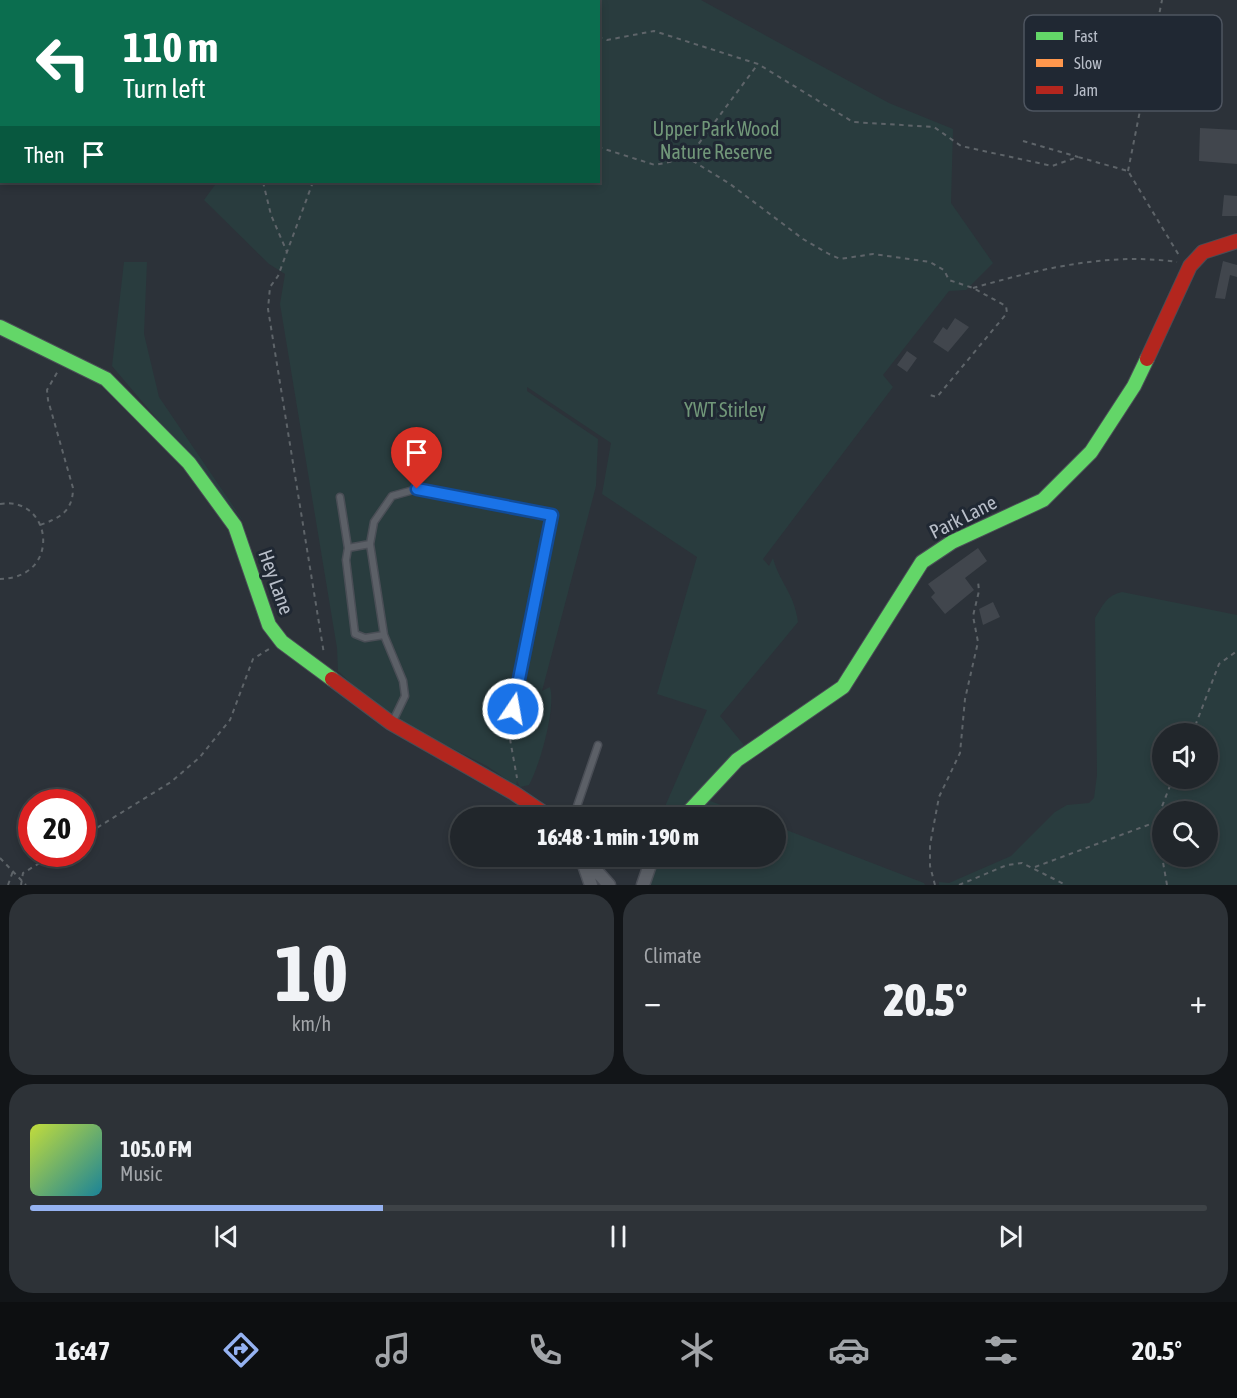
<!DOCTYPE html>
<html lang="en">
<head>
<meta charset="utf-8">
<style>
	body { margin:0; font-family:"Asap Condensed",sans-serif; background:#2d3237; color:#f1f3f6; height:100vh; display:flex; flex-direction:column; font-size:22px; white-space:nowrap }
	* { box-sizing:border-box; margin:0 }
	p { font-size:20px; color:#a2a5a9 }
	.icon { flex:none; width:33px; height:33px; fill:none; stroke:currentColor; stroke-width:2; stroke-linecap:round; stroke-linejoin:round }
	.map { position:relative; height:885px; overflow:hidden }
	.sheet { display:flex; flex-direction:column; gap:9px; padding:9px; background:#121518; flex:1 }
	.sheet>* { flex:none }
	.guide { position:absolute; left:0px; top:0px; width:600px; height:183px; box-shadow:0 3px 9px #0003,0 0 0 2px #3e4347; background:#0b6e4f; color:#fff; overflow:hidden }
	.buttons { position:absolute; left:1152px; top:723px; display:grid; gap:12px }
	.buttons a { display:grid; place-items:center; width:66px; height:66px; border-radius:50%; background:#21262b; box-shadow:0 3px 9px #0003,0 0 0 2px #3e4347; font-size:30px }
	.speed { position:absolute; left:18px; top:789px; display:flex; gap:12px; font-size:30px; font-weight:700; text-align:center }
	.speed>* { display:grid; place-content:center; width:78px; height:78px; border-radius:50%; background:#21262b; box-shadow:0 3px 9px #0003,0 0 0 2px #3e4347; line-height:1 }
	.speed .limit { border:9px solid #d22; background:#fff; color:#111 }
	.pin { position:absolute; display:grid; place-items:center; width:51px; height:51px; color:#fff; margin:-62px -26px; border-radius:50% 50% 50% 0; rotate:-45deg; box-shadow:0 0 6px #0007 }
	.pin .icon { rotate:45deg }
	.me { position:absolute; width:66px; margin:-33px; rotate:12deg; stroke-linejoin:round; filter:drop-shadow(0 0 4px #0008) }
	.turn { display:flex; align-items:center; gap:21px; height:126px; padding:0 24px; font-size:27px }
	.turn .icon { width:78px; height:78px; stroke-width:2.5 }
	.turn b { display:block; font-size:42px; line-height:51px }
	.then { display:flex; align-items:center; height:57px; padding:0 24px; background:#0003; gap:12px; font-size:22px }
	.big { font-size:45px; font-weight:800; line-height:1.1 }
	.sheet .widget { flex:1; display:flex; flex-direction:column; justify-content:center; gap:9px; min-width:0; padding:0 21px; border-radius:24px; background:#2d3237 }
	.sheet .dial { align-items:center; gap:0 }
	.dial b { font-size:78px; line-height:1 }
	.song { display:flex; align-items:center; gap:18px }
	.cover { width:72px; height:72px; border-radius:9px; background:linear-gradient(135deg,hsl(70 70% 55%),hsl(190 70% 35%)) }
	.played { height:6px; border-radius:3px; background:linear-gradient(90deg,#95b2f1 30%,#3e4347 30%) }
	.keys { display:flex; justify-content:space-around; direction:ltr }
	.heat { display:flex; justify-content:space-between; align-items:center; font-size:33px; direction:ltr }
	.sheet .tiles { flex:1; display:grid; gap:9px; grid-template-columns:1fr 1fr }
	.widget:last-child { grid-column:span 2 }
	.trip { position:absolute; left:450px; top:807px; width:336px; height:60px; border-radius:30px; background:#21262b; box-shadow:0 3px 9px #0003,0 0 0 2px #3e4347; font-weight:800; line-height:60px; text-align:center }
	.dock { display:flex; height:96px; justify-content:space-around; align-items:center; background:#0d0f11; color:#a2a5a9 }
	.dock .icon { width:42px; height:42px }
	.dock .active { color:#95b2f1 }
	.dock b { font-size:27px; color:#f1f3f6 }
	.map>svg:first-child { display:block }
	.green { fill:#293c3e; fill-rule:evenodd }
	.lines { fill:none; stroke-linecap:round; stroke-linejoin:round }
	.stream { stroke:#1d2a3b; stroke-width:4 }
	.building { fill:#41464d }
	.lane-casing { stroke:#4a4e56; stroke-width:9 }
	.street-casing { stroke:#4a4e56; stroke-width:15 }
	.fast-casing { stroke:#4a4e56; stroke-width:16 }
	.slow-casing { stroke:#4a4e56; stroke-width:16 }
	.jam-casing { stroke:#4a4e56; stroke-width:16 }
	.path { stroke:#5e6469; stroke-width:2; stroke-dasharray:4.5 4.5; stroke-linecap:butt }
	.lane { stroke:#5c6067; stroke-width:6 }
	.street { stroke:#5c6067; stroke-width:12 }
	.fast { stroke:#63d668; stroke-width:14 }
	.slow { stroke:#ff974d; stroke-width:14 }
	.jam { stroke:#b3261e; stroke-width:14 }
	.route-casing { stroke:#114b97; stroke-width:15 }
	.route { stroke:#1a73e8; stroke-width:10 }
	.labels { text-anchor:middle; stroke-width:6; stroke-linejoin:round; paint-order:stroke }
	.park-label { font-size:20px; fill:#719779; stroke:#202833 }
	.street-label { font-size:20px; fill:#b8bec9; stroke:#202833 }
	.key { fill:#202833; stroke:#4e5560; stroke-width:1.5 }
	.key-label { font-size:16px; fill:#b8bec9 }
</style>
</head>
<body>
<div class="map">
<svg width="1237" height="885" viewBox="0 0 1237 885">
	<rect width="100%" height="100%" fill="#2c3239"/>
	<!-- green -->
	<path class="green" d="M272,0H701L889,103L953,129L951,203L993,263L966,290L949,291L883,375L893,387L763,559L769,566L773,558C780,584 794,592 798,622L720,716L744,745L675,817H663V811L707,710L657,694L697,557L602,494L611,443L527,387V391L598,439L596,486L542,691L550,687C556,708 540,765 529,785L520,787L517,781L516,786L487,766L408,726L359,691L338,671L337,648L280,304L285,274L269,264L204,200L217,182H598V2Z
		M124,262H147L144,334L159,397L244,522L112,366Z
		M1122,592L1237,615V885H939V882L949,883L1011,856L1055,812L1067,805L1089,803L1094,798L1097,775L1095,618C1103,605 1107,595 1122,592ZM1162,734H1208V778H1162ZM1162,812H1208V856H1162Z
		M705,799L753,817L688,818Z
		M776,826L924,883L925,885H647L658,857L776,856Z"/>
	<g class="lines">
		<!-- stream -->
		<path class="stream" d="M578,2L580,0"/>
	</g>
	<!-- building -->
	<path class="building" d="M1200,128L1237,130V164L1199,161Z
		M1224,195L1237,196V216H1222Z
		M1223,261L1237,265V277L1230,275L1225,299L1215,298Z
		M955,318L969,327L948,352L933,342L943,327L947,330Z
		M907,351L917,358L907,372L897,365Z
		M978,548L987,561L965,578L974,590L945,614L931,597L935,593L928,584Z
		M993,602L1000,617L983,625L979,609Z"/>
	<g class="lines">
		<!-- lane casing -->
		<g class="lane-casing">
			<path id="lane" d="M340,497L348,548
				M370,544L374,522L392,496L417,489L552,515L508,730
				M384,635L365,638L355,634L346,560L348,548L370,544L384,635L403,681L405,696L392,723
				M573,818L598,745"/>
		</g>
		<!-- street casing -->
		<g class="street-casing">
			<path id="street" d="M581,856L591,885
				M585,864L592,866L609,885
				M643,885L653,856"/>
		</g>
		<!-- fast casing -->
		<g class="fast-casing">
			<path id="fast" d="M0,65H2
				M0,327L106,379L189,463L235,526L269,625L282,642L332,679
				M683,818L737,760L843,687L922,562L952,542L1043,500L1091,452L1134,386L1147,359"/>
		</g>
		<!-- slow casing -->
		<g class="slow-casing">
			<path id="slow" d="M109,2L110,0"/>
		</g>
		<!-- jam casing -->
		<g class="jam-casing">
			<path id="jam" d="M1147,359L1190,266L1203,252L1237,241
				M332,679L391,723L514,793L551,818"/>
		</g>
		<!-- path -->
		<path class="path" d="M212,0L213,2
			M447,0V2
			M549,0V2
			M330,2L335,0
			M408,2L409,0
			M598,37L607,40L654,31L758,64L853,122L934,127L961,146L1052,166L1078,157L1128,171L1180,257
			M1023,141L1078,157
			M598,147L655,165L688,158L730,184L803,239L829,254L840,259L873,254L930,262L944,270L949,280L973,288L1006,306L1007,313L937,397L930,395
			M688,158L758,64
			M1128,171L1162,0
			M263,182L271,215L287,252
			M313,182L278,276L270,287L268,309L324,654
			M973,288C1040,269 1107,252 1177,262
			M0,504C52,495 63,578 0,579
			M40,525C60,518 73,511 73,488L48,400L47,390L58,371
			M1192,734L1219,664L1237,651
			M510,739L517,778
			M82,837L171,782L200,757L230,720L253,659L269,649
			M0,858L26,885
			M1035,867L1156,822
			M8,885L13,871
			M21,885L23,873L55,854
			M935,885L930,866V845L939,797L960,753L965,699L978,642L973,616L979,591L978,581
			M959,885L1007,865L1022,863L1066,885
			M1167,885L1156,822L1173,778"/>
		<!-- lane -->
		<use href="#lane" class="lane"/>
		<!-- street -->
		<use href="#street" class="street"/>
		<!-- fast -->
		<use href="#fast" class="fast"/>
		<!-- slow -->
		<use href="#slow" class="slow"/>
		<!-- jam -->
		<use href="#jam" class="jam"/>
	</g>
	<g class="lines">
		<!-- route casing -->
		<g class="route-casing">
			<path id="route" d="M417,489L552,515L513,709"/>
		</g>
		<!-- route -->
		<use href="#route" class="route"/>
	</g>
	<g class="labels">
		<!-- park labels -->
		<g class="park-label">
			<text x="716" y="136">Upper Park Wood<tspan x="716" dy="23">Nature Reserve</tspan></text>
			<text x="725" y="417">YWT Stirley</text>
		</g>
		<!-- street labels -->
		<g class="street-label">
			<text transform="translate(963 517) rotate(-27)" y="7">Park Lane</text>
			<text transform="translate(276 582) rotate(70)" y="7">Hey Lane</text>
		</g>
	</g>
	<!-- legend -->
	<rect x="1024" y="15" width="198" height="96" rx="9" class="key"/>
	<rect x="1036" y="32" width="27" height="8" fill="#63d668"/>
	<rect x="1036" y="59" width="27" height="8" fill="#ff974d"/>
	<rect x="1036" y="86" width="27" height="8" fill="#b3261e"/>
	<g class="key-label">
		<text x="1074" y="42">Fast</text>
		<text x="1074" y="69">Slow</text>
		<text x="1074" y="96">Jam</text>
	</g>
</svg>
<div class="buttons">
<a><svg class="icon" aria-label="sound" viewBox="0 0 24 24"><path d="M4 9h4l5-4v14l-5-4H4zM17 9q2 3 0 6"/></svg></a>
<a><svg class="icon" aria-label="search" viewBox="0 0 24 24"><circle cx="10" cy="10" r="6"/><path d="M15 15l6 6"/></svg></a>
</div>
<div class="speed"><div class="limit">20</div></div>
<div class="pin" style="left:417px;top:489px;background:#d93025"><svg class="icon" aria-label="arrive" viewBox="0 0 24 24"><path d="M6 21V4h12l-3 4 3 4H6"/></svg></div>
<svg class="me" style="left:513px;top:709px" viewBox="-20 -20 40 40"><circle r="17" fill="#1a73e8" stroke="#fff" stroke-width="3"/><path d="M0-11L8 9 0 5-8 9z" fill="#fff"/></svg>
<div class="trip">16:48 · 1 min · 190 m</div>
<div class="guide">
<div class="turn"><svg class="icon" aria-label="left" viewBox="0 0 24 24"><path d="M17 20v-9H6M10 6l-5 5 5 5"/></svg><div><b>110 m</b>Turn left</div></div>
<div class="then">Then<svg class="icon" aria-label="arrive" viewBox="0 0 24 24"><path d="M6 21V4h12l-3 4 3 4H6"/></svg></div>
</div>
</div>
<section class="sheet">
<div class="tiles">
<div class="widget dial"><b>10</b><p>km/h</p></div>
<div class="widget"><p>Climate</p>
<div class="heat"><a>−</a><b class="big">20.5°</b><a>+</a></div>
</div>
<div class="widget">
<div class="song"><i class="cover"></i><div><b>105.0 FM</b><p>Music</p></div></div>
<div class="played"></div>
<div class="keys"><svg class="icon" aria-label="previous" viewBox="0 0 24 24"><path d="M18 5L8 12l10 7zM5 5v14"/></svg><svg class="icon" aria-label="pause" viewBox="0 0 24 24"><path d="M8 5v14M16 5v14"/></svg><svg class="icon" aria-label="next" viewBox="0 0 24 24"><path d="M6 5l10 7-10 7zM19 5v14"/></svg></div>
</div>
</div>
</section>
<nav class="dock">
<b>16:47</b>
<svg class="icon active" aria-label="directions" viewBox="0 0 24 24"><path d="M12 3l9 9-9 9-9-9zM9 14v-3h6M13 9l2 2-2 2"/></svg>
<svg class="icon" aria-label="music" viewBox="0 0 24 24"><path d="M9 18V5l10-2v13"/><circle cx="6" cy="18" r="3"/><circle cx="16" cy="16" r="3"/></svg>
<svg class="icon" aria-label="phone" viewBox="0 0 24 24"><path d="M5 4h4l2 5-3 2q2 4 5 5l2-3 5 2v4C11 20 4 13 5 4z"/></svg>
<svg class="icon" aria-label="climate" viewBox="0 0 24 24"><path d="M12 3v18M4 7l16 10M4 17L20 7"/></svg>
<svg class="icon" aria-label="car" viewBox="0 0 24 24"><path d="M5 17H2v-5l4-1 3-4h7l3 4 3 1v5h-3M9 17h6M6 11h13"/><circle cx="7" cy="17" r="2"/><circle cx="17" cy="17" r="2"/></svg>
<svg class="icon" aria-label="filters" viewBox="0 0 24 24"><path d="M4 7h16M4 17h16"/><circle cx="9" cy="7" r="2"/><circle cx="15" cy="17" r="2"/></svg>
<b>20.5°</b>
</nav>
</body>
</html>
